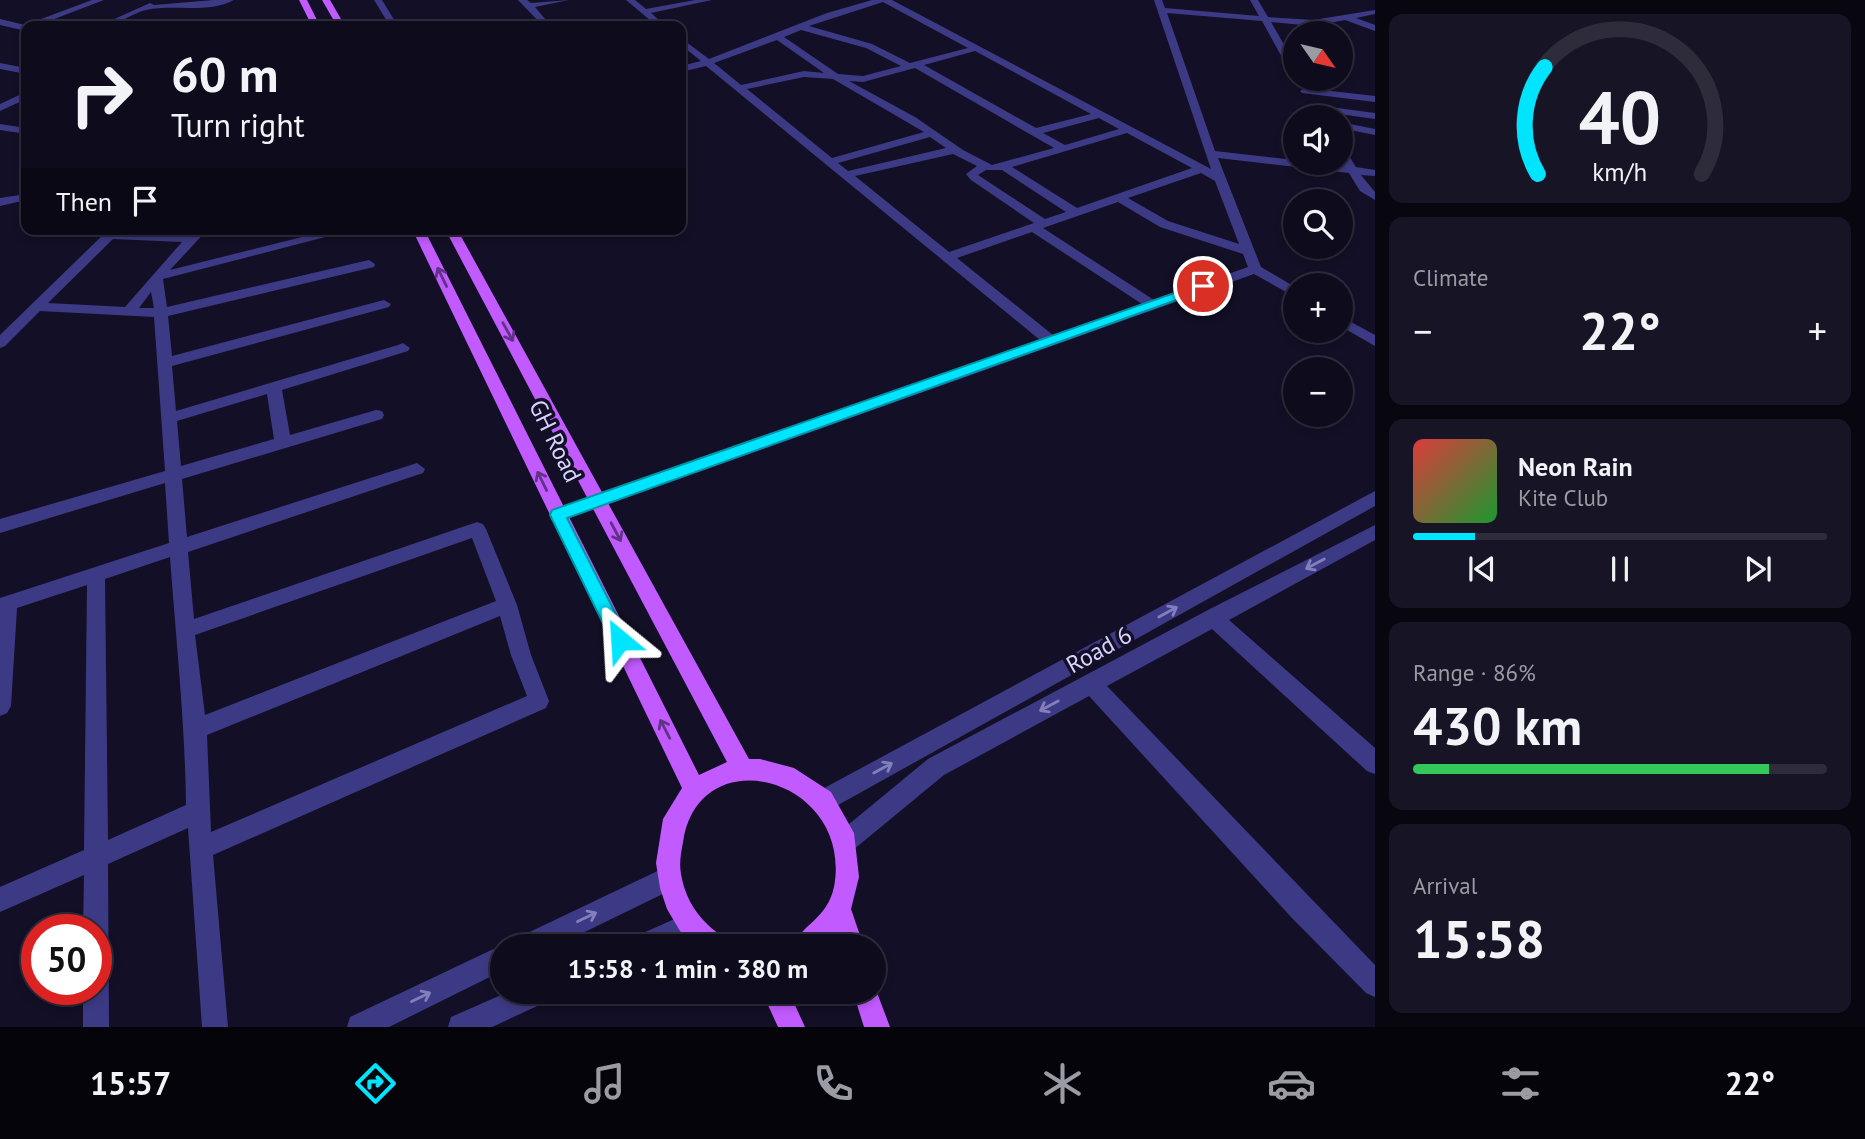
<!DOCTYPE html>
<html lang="en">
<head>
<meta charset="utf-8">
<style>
	body { margin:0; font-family:"PT Sans",sans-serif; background:#171425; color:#f1f3f6; height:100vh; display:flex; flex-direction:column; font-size:26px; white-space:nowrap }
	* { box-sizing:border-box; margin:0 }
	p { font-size:23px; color:#9b9ba3 }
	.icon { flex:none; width:38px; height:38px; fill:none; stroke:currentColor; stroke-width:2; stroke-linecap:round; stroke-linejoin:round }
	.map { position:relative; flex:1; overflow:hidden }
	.sheet { display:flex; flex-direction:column; gap:14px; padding:14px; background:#08060f; width:490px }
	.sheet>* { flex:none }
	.hud { position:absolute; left:21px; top:21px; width:665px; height:214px; border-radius:14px; box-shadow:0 4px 10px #0003,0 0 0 2px #2e2b3b; background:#0e0b1c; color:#f1f3f6; overflow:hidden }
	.needle { width:46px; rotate:124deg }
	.tools { position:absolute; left:1283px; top:21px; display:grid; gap:14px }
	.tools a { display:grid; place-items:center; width:70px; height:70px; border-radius:50%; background:#0e0b1c; box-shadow:0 4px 10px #0003,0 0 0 2px #2e2b3b; font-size:35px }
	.speed { position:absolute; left:21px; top:914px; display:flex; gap:14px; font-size:35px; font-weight:700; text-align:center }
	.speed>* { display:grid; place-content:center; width:91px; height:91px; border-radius:50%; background:#0e0b1c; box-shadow:0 4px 10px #0003,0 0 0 2px #2e2b3b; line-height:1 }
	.speed .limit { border:10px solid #d22; background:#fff; color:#111 }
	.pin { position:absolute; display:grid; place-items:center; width:60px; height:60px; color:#fff; margin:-30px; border:4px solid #fff; border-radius:50%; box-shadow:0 2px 7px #0007 }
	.me { position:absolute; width:77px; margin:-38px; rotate:333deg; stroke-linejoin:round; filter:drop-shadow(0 0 5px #0008) }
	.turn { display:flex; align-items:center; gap:24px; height:147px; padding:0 35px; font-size:32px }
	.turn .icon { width:91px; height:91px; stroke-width:2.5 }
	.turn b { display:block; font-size:49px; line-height:60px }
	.then { display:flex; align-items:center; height:66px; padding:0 35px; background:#0003; gap:14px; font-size:26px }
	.big { font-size:52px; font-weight:700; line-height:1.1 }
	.sheet .widget { flex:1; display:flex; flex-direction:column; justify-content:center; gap:10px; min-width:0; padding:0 24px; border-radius:14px; background:#171425 }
	.sheet .dial { align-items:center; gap:0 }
	.dial svg { height:182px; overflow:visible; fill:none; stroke:#2e2b3b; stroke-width:7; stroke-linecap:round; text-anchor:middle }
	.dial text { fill:#f1f3f6; stroke:none }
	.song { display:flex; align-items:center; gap:21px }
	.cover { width:84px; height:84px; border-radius:10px; background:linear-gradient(135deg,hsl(0 70% 55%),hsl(130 70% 35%)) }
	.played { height:7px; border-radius:4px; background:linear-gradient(90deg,#00e5ff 15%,#2e2b3b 15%) }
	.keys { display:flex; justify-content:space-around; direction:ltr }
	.heat { display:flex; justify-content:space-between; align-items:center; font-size:38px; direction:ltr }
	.charge { height:10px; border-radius:5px; background:linear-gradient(90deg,#34c759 86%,#2e2b3b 0) }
	.trip { position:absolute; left:490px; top:934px; width:396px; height:70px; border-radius:35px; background:#0e0b1c; box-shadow:0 4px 10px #0003,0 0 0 2px #2e2b3b; font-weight:700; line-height:70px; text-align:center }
	.tab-bar { display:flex; height:112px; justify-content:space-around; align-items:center; background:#06040b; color:#9b9ba3 }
	.tab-bar .icon { width:49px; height:49px }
	.tab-bar .on { color:#00e5ff }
	.tab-bar b { font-size:32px; color:#f1f3f6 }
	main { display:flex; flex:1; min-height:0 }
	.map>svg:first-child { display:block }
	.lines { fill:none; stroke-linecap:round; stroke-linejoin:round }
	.minor { fill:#3d3a85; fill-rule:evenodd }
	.major { fill:#c25bff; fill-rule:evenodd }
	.oneway { stroke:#623188 }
	.oneway2 { stroke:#837fbc }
	.route { fill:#00e5ff; stroke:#0095a6; stroke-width:2 }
	.labels { text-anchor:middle; stroke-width:7; stroke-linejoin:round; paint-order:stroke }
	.street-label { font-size:24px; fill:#d9d4ff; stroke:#130f26 }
</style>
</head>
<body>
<main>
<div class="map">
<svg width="1375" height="1027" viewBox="0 0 1375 1027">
	<rect width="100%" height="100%" fill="#130f26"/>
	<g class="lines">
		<!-- minor -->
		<path class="minor" d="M92,0H104L36,26H26V31L0,25V19L25,25Z
			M214,0H234C208,14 174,4 146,10C129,14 117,27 99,26L150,3L154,5Z
			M374,0H382L398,26H390Z
			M518,0H527L531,3L569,0L535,7L551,26H543Z
			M626,0H635L646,9L695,0H712L651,13L666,26H657Z
			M872,0H892L1211,169L1154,0H1162L1165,8L1259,16L1250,0H1258L1268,17L1313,20L1375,10V14L1356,18L1375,25V31L1345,20L1313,26L1271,22L1295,64V75L1290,72L1262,21L1167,13L1215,151L1295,160V163L1344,166L1340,160V147L1344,148L1356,167L1375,170V176L1361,175L1375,192V200L1360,191L1349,173L1218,158L1261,267L1295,287V297L1254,274L564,520H552L549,515L552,510L1040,340L706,66L681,72V66L701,61L681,45V38L709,59L827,13ZM883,2L968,48L910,63L872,44L809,26ZM801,30L866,48L901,66L863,76L838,74L784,37ZM777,40L824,73L804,71L741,85L714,63ZM975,51L1091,114L1036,128L924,65ZM915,68L1054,148L992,165L963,150L915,117L849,81L863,82ZM804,77L833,79L924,132L832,158L747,89ZM1099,118L1119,129L1065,145L1043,133ZM1127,133L1192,168L1077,208L1012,167ZM930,137L946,148L848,171L838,163ZM953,154L977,166L966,174L971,180L1034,223L949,252L855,176ZM986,170H1002L1066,212L1045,219L978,175ZM1201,173L1215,181L1239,244L1168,221L1128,198ZM1118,202L1160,227L1243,254L1248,267L1154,300L1043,228ZM1032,232L1142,304L1053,335L957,258Z
			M0,63L26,68V74L0,69Z
			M1305,88L1375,96V102L1302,93L1300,91Z
			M26,92V99L0,111V104Z
			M1315,105L1375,113V119L1311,110L1310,108Z
			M1340,122L1375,129V135L1340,128Z
			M0,124L26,128V134L0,130Z
			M26,194V200L0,206V198Z
			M109,229L189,235L195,229H208L170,270L334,229H356L163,279L167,307L369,260L375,264L374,267L168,316L172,356L384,300L391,304L389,307L172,366L176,411L398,345L403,343L410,348L408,351L282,390L290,435L376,410L382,411L384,415L382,419L182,479L187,537L417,463L425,469L423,473L188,552L194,619L477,522L483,524L486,529L517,605L531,655L549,701L546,708L213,855L228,1027H202L188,828L108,864L109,1027H83V989H96V929H83L84,875L0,912V887L84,850L87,585L17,608L11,706L7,713L0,716V598L169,543L165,483L0,533V519L165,471L154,317L40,311L5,346L0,348V335ZM113,239L182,242L125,307L48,303ZM151,292L154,308H139ZM267,394L274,439L181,466L177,421ZM472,538L496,601L205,715L195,635ZM170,557C176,640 185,722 186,805L108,840L105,579ZM500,616L511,655L527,696L211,832L207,735Z
			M1340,316L1375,335V346L1340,326Z
			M1375,491V506L831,809L823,812L815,809L812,801L815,793Z
			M1375,525V540L1229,620L1375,748V774L1367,771L1212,629L1107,686L1375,965V997L1366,993L1291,917L1089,696L944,775L853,850L845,854L837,850L833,842L837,834L928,759L1206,611Z
			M668,866L677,869L680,878L677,887L554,947H513L517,938Z
			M690,912L699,916L703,925L699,934L670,947H628L632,938Z
			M502,945L506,947H502V971L389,1027H347L350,1017Z
			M508,992H552L548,1001L492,1027H448L451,1017Z"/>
		<!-- major -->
		<path class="major" d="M299,0H307L320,26H312Z
			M322,0H330L345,26H337Z
			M412,229H424L699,775L727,762L445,229H457L749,759H760L794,768L831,792L854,833L859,877L851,909L864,947H838L835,937L826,947H792C802,924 827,919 834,887C854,779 699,735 683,842C681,853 679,863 681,874C684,893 693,911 708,925C716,933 725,936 730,947H695L680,931L667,909L660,888L656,863L663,819L682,788Z
			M873,982L890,1027H864L853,992H873Z
			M762,992H789L805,1027H778Z"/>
	</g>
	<!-- one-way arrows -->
	<defs><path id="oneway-shaft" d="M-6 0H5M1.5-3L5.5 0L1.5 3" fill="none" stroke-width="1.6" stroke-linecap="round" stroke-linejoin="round" transform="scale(1.75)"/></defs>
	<g class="oneway">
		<use href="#oneway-shaft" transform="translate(442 277) rotate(-116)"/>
		<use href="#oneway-shaft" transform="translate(508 332) rotate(61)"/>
		<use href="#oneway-shaft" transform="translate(542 481) rotate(-116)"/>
		<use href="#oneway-shaft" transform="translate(616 532) rotate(62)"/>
		<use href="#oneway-shaft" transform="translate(665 729) rotate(-117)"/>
	</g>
	<g class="oneway2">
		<use href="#oneway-shaft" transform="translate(1315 564) rotate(152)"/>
		<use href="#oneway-shaft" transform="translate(1168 612) rotate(-29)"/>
		<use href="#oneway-shaft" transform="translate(1049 706) rotate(152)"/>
		<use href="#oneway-shaft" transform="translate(883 768) rotate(-29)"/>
		<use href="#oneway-shaft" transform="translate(587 917) rotate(-26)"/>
		<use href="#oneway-shaft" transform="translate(421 997) rotate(-26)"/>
	</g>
	<!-- route -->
	<path class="route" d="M1203,283L1207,284V289L567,518L629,640L627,646L620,648L614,646L550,515L552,510Z"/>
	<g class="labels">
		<!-- street labels -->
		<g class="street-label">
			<text transform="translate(555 441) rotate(64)" y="8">GH Road</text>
			<text transform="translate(1099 650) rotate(-29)" y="8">Road 6</text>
		</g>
	</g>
</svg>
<div class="tools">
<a><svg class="needle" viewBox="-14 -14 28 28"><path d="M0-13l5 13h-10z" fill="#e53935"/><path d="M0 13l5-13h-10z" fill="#9b9ba3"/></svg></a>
<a><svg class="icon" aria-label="sound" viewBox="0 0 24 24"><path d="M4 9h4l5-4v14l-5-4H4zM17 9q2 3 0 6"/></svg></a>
<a><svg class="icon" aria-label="search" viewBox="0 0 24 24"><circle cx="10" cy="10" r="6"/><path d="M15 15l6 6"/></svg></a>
<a>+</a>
<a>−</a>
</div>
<div class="speed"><div class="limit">50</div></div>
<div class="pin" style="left:1203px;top:286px;background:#d93025"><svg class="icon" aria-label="arrive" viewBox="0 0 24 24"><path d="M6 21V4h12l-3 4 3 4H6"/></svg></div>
<svg class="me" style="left:620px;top:640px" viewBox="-20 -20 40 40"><path d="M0-17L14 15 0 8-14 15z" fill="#00e5ff" stroke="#fff" stroke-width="4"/></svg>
<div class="trip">15:58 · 1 min · 380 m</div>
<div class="hud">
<div class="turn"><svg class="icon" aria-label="right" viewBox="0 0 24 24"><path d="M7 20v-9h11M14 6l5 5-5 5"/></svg><div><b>60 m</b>Turn right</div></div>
<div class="then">Then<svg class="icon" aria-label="arrive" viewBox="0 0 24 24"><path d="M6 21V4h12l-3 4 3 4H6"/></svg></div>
</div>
</div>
<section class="sheet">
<div class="widget dial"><svg viewBox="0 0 100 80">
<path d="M14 69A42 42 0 1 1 86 69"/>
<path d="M14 69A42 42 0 0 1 17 22" stroke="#00e5ff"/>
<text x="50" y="56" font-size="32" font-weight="700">40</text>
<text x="50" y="72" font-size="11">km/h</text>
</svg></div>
<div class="widget"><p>Climate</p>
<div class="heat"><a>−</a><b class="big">22°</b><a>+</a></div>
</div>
<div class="widget">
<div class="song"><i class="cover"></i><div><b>Neon Rain</b><p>Kite Club</p></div></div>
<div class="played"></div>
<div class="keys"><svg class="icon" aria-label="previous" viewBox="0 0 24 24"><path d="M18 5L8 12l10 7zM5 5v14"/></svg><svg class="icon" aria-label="pause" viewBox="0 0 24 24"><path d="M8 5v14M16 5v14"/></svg><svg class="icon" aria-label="next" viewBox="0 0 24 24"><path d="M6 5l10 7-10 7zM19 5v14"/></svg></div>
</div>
<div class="widget"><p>Range · 86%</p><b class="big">430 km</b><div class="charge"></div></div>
<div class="widget"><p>Arrival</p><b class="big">15:58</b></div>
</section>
</main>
<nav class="tab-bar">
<b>15:57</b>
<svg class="icon on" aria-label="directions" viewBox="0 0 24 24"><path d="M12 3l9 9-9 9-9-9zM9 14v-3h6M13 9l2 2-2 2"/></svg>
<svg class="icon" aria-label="music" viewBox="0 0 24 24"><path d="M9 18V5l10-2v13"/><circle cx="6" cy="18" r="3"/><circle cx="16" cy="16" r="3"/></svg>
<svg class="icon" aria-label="phone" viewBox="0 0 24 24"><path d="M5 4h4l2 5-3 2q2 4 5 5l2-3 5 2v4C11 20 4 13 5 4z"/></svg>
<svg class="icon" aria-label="climate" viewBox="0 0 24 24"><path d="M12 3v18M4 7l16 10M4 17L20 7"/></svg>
<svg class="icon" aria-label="car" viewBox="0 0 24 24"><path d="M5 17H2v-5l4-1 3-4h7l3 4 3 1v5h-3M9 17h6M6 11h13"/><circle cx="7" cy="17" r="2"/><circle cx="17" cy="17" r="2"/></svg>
<svg class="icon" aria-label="filters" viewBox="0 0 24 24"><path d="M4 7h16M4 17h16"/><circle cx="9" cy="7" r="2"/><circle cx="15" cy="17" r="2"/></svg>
<b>22°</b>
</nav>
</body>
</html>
